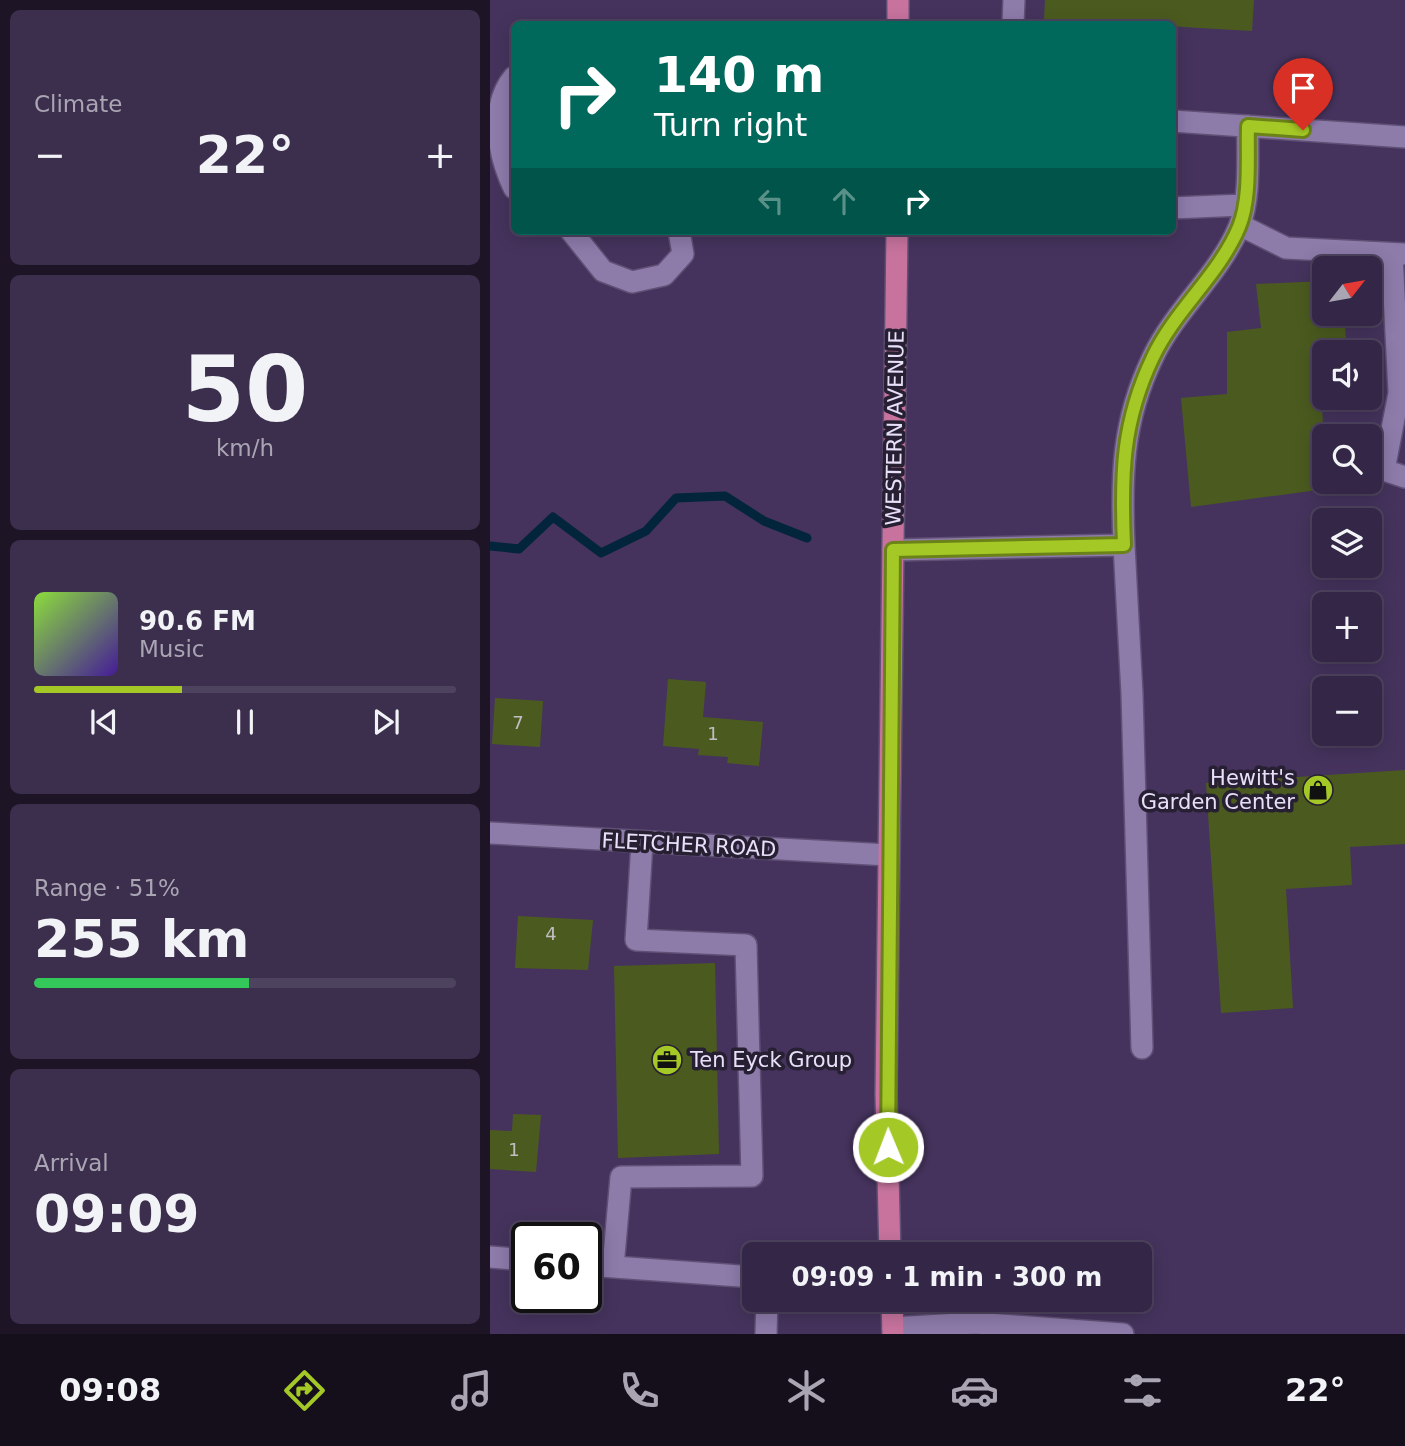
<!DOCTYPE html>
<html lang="en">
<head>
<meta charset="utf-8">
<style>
	body { margin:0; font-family:"DejaVu Sans",sans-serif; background:#3c2e4d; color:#f1f3f6; height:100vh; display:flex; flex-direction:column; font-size:26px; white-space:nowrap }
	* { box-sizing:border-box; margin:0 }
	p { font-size:23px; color:#a9a5b3 }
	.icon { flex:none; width:38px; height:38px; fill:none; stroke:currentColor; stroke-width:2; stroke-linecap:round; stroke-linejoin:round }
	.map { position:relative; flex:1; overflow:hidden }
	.details { display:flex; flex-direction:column; gap:10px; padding:10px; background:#1d1526; width:490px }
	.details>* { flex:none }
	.guide { position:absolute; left:21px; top:21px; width:665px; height:214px; border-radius:10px; box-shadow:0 4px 18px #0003,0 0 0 2px #4e435f; background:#00695c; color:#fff; overflow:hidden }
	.needle { width:46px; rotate:59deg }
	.buttons { position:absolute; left:822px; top:256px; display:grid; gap:14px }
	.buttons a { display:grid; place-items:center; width:70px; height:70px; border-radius:10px; background:#342646; box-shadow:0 4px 18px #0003,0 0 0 2px #4e435f; font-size:35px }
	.speed { position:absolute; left:21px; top:1222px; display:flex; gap:14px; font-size:35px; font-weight:700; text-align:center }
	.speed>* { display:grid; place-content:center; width:91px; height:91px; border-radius:50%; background:#342646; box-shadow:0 4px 18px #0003,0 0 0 2px #4e435f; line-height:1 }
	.speed .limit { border:4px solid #111; border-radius:10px; background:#fff; color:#111 }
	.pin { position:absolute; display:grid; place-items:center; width:60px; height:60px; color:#fff; margin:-72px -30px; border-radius:50% 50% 50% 0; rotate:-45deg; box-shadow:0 0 7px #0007 }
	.pin .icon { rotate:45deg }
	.me { position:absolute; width:77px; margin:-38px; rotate:359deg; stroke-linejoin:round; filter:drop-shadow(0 0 5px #0008) }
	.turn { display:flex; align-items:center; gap:24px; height:147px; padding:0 28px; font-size:32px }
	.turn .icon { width:91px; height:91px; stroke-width:2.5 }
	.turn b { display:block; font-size:49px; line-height:60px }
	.lanes { display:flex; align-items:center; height:66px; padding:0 28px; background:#0003; justify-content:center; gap:35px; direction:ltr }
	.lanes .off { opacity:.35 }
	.big { font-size:52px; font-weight:700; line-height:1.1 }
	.details .widget { flex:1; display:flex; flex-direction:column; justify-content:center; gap:10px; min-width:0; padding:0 24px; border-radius:10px; background:#3c2e4d }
	.details .dial { align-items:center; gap:0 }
	.dial b { font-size:91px; line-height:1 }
	.song { display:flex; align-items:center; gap:21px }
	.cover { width:84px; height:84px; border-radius:10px; background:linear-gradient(135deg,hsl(90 70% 55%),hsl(260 70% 35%)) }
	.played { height:7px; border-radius:4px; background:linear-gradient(90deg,#a4c825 35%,#4e435f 35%) }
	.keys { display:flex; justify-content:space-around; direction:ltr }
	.heat { display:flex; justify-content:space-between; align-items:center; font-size:38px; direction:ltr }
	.charge { height:10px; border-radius:5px; background:linear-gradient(90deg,#34c759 51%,#4e435f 0) }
	.trip { position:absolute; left:252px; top:1242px; width:410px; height:70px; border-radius:10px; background:#342646; box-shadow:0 4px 18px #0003,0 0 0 2px #4e435f; font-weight:700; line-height:70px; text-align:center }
	.tab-bar { display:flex; height:112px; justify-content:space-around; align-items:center; background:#150f1c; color:#a9a5b3 }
	.tab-bar .icon { width:49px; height:49px }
	.tab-bar .selected { color:#a4c825 }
	.tab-bar b { font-size:32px; color:#f1f3f6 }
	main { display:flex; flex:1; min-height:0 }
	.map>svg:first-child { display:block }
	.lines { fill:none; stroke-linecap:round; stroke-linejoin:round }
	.stream { stroke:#02253b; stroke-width:9 }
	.building { fill:#4b5b1f }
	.minor-casing { stroke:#605075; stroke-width:24 }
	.major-casing { stroke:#605075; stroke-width:24 }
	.minor { stroke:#8d7baa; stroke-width:21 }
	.major { stroke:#c7739e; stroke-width:21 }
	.route-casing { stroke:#6b8218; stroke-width:18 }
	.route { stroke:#a4c825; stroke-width:12 }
	.labels { text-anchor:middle; stroke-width:7; stroke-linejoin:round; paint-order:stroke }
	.number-label { font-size:18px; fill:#c1bec2 }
	.street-label { font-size:21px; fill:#e8dff9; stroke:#272033 }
	.poi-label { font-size:21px; fill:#e8dff9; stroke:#272033; text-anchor:end }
</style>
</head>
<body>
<main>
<section class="details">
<div class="widget"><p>Climate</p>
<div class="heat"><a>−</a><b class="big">22°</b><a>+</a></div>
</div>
<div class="widget dial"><b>50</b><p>km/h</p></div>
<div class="widget">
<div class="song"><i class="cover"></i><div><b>90.6 FM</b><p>Music</p></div></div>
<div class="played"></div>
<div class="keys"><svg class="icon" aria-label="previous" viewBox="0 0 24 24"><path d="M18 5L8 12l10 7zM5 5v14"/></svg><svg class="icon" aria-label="pause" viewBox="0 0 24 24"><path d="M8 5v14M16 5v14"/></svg><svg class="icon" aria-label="next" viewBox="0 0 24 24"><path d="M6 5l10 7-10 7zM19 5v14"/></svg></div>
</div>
<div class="widget"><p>Range · 51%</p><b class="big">255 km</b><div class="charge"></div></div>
<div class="widget"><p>Arrival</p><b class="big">09:09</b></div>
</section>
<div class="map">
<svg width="915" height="1334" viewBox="0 0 915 1334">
	<rect width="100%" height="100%" fill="#45335d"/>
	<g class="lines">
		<!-- stream -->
		<path class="stream" d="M0,546L29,549L63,517L111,553L156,531L186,498L235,496L274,521L317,538"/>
	</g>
	<!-- building -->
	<path class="building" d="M555,0H764L762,31L554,19Z
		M835,281V313H854L857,352H835V369H831L835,489L701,507L691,398L737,394V332L771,328L766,284Z
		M178,679L216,682L213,717L273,722L269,766L237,763L238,757L208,755L209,749L173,746Z
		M5,698L53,701L50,747L2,744Z
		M915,770V844L860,847L862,885L796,889L803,1008L731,1013L716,783Z
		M28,916L103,920L98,970L25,968Z
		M225,963L229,1154L128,1158L124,966Z
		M23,1114L51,1115L46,1172L0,1169V1130L22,1131Z"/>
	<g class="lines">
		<!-- minor casing -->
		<g class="minor-casing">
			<path id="minor" d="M523,24L524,0
				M24,77C0,106 7,152 24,188
				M682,121L915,137
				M682,208L753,205
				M750,225L796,248L913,254
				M81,231L113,271L142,282L174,275L193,254L189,231
				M902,254L909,393L894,470L915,477
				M634,545L642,694L652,1048
				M403,550L634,545C631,476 632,421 663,357C685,310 729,275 749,227C761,197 757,158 758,126
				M0,833L398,855
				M0,1257L37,1260
				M96,1265L264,1277
				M123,1267L131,1177L262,1176L256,945L146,940L152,843
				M403,1328L485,1323L633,1334
				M276,1334L277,1300"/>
		</g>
		<!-- major casing -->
		<g class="major-casing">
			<path id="major" d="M408,24V0
				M400,1255L396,1094L407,231
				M402,1300L403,1334"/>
		</g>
		<!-- minor -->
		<use href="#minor" class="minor"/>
		<!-- major -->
		<use href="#major" class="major"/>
	</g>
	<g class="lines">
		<!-- route casing -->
		<g class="route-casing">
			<path id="route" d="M398,1147L403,550L634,545C631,474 632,422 663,357C685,310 729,275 749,227C761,197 757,158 758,126L813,130"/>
		</g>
		<!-- route -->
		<use href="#route" class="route"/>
	</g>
	<!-- icons -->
	<defs>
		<g id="shop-disc" transform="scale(1.575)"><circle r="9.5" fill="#a4c825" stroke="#272033"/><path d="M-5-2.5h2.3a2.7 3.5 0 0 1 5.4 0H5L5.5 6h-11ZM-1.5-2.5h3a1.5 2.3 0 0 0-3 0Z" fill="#111"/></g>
		<g id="office-disc" transform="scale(1.575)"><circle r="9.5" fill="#a4c825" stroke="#272033"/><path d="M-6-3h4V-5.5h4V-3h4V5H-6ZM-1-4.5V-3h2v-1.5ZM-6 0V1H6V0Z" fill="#111"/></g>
	</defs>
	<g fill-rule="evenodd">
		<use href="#shop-disc" x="828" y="790"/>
		<use href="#office-disc" x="177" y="1060"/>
	</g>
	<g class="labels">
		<!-- number labels -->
		<g class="number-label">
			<text x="28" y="729">7</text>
			<text x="223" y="740">1</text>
			<text x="61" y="940">4</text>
			<text x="24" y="1156">1</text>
		</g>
		<!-- street labels -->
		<g class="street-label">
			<text transform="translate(405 428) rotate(-89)" y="7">WESTERN AVENUE</text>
			<text transform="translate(199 845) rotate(3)" y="7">FLETCHER ROAD</text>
		</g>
		<!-- poi labels -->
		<g class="poi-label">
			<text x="805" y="785">Hewitt's<tspan x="805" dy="24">Garden Center</tspan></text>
			<text x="200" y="1067" text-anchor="start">Ten Eyck Group</text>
		</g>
	</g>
</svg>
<div class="buttons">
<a><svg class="needle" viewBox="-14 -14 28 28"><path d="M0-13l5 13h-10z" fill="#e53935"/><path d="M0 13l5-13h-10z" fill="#a9a5b3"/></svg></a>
<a><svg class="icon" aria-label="sound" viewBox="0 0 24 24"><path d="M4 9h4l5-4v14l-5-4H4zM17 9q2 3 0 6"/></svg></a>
<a><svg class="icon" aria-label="search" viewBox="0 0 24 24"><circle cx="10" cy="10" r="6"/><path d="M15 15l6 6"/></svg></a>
<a><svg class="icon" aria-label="layers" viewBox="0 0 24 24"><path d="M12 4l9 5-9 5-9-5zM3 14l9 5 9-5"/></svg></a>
<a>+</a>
<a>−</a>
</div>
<div class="speed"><div class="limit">60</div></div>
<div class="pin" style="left:813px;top:130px;background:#d93025"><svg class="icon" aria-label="arrive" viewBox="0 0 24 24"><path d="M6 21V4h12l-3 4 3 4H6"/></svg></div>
<svg class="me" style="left:398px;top:1147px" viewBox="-20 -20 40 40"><circle r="17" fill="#a4c825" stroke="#fff" stroke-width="3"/><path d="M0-11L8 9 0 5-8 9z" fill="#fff"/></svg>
<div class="trip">09:09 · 1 min · 300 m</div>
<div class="guide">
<div class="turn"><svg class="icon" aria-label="right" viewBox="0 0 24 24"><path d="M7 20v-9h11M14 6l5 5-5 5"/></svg><div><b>140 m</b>Turn right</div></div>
<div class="lanes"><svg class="icon off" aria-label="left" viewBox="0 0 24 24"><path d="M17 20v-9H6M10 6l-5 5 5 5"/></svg><svg class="icon off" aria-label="ahead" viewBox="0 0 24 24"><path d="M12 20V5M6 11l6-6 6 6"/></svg><svg class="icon" aria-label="right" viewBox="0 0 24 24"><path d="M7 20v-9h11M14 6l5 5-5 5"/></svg></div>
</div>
</div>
</main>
<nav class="tab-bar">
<b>09:08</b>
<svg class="icon selected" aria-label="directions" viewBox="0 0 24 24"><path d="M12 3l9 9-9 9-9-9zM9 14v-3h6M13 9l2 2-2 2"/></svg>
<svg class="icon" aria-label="music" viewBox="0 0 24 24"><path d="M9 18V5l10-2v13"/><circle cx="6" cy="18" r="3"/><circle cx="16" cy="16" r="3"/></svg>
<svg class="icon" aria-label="phone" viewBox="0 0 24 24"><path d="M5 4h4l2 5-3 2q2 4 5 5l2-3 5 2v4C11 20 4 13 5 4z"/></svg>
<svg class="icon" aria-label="climate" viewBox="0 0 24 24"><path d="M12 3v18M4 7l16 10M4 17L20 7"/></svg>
<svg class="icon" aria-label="car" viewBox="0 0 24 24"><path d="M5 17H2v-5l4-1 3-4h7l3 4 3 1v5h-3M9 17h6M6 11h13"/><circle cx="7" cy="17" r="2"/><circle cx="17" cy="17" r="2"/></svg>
<svg class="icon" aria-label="filters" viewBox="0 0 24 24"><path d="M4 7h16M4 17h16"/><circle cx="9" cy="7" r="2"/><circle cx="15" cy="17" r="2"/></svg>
<b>22°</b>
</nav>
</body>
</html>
